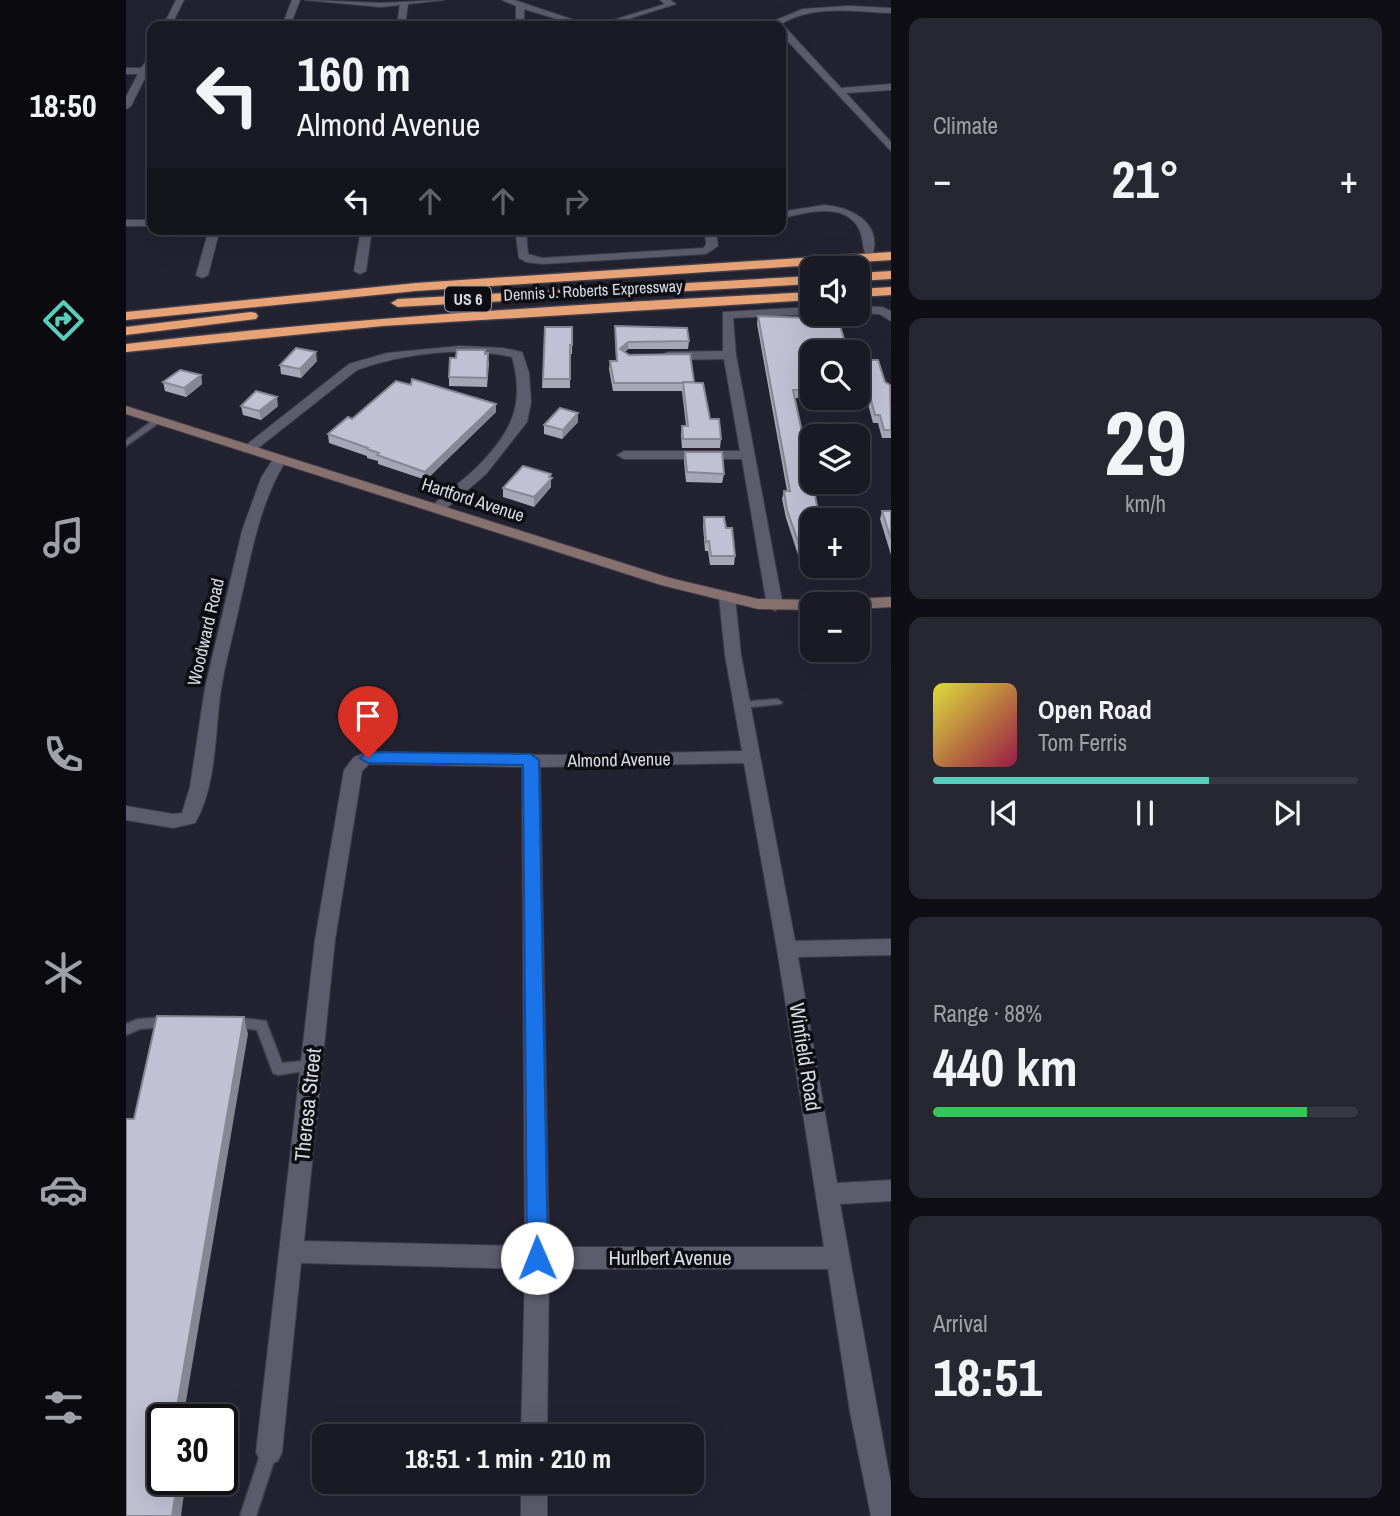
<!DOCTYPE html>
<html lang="en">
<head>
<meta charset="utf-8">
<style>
	body { margin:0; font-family:"Archivo Narrow",sans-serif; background:#272732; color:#f1f3f6; height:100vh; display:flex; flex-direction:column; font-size:26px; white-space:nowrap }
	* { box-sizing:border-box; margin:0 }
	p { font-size:23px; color:#9fa1a7 }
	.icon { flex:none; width:38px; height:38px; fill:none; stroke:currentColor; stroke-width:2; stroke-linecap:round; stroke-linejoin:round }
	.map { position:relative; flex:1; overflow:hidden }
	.panel { display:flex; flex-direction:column; gap:18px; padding:18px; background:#0e0e14; width:509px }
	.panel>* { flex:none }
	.top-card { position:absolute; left:21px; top:21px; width:639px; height:214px; border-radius:14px; box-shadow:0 7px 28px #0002,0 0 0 2px #383842; background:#1a1a25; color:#f1f3f6; overflow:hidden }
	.buttons { position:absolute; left:674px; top:256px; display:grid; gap:14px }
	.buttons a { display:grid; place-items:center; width:70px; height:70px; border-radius:14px; background:#1a1a25; box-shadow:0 7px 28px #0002,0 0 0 2px #383842; font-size:35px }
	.speed { position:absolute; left:21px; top:1404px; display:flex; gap:14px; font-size:35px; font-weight:700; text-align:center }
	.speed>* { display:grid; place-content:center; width:91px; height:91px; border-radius:50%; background:#1a1a25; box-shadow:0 7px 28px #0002,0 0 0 2px #383842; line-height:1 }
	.speed .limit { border:4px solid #111; border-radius:10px; background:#fff; color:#111 }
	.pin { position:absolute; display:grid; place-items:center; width:60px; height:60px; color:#fff; margin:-72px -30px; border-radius:50% 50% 50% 0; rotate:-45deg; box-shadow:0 0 7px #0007 }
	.pin .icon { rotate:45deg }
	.me { position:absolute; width:77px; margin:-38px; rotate:359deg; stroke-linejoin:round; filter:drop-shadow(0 0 5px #0008) }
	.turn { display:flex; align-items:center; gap:24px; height:147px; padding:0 35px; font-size:32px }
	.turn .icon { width:91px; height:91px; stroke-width:2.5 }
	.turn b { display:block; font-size:49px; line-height:60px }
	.lanes { display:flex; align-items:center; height:66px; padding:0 35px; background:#0003; justify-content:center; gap:35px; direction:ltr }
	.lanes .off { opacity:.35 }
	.big { font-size:52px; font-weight:700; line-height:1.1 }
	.panel .tile { flex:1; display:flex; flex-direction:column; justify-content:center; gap:10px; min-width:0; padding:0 24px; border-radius:14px; background:#272732 }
	.panel .dial { align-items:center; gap:0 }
	.dial b { font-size:91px; line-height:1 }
	.song { display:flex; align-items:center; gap:21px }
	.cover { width:84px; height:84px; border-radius:10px; background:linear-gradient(135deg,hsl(60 70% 55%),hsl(340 70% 35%)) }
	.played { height:7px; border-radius:4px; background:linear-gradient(90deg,#5acebd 65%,#383842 65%) }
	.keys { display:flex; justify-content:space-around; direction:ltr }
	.heat { display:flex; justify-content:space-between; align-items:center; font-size:38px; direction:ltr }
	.charge { height:10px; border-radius:5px; background:linear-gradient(90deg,#34c759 88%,#383842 0) }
	.trip { position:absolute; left:186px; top:1424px; width:392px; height:70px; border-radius:14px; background:#1a1a25; box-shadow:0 7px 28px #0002,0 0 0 2px #383842; font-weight:700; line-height:70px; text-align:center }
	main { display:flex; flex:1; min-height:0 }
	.tab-bar { display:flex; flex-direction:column; width:126px; justify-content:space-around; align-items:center; background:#0a0a0f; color:#9fa1a7 }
	.tab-bar .icon { width:49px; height:49px }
	.tab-bar .current { color:#5acebd }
	.tab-bar b { font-size:32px; color:#f1f3f6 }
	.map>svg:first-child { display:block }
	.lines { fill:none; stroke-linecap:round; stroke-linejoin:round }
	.service-casing { stroke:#3e3d49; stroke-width:3 }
	.minor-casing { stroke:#3e3d49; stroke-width:2 }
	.tertiary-casing { stroke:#3e3d49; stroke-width:2 }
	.secondary-casing { stroke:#3e3d49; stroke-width:2 }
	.motorway-casing { stroke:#3e3d49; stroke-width:3 }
	.service { fill:#5d5c6d; fill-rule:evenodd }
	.minor { fill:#5d5c6d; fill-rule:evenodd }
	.tertiary { fill:#5d5c6d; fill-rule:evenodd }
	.secondary { fill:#86716f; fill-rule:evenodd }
	.motorway { fill:#e7a275; fill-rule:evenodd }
	.wall { fill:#a6a6b6 }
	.shaded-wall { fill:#878794 }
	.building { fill:#c1c1d4; stroke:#878794; stroke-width:2 }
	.route { fill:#1a73e8; stroke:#114b97; stroke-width:2 }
	.labels { text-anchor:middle; stroke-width:7; stroke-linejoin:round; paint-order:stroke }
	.far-street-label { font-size:16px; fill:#dadae3; stroke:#0d0d13 }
	.shield { fill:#0d0d13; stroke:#9c9ca5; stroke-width:2 }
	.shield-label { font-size:16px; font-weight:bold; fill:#dadae3 }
	.street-label { font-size:18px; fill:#dadae3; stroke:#0d0d13 }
	.near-street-label { font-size:21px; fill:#dadae3; stroke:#0d0d13 }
</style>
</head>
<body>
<main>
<nav class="tab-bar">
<b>18:50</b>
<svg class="icon current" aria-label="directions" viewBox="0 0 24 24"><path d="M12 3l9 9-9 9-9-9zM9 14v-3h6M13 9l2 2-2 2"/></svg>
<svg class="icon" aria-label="music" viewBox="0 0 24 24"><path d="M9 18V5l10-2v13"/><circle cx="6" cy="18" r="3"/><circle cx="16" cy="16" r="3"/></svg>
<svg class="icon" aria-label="phone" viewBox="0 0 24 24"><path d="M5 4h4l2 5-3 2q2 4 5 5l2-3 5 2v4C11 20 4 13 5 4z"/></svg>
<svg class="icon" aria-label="climate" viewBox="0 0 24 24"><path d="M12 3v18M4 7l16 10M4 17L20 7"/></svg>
<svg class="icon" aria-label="car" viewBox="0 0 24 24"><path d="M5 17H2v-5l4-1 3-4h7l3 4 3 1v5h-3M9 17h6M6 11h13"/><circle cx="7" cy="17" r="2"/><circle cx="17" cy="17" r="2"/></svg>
<svg class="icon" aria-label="filters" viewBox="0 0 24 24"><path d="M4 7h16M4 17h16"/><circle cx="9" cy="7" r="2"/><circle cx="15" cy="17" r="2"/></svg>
</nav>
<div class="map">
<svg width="765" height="1516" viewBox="0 0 765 1516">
	<rect width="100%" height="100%" fill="#232231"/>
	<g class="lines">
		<!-- service casing -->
		<g class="service-casing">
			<path id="service" d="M30,418H33L37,420L0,446V440Z
				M651,699L656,702L655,704L616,708L611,705L616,702Z
				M42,1017L46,1018L48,1022L46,1026L14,1029L0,1035V1024L12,1019Z
				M107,1017L140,1021L156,1063L186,1060L191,1061L192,1065L191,1069L152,1075L147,1073L131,1030L103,1026L101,1022L103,1018Z
				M143,1444L149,1446L151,1452L130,1516H114L135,1452L137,1446Z"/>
		</g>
		<!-- minor casing -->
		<g class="minor-casing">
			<path id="minor" d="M50,0H58L45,26H37Z
				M166,0H174L164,26H156Z
				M376,0H388L466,26H454L398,9V26H390V6Z
				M534,0H544L550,4L480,26H468L539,4Z
				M278,2L282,4L279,26H271L274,4Z
				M723,6L765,8V13C730,12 689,4 657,23L658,26L715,88L765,84V90L720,93L765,142V151L654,33V26H650V20L677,9Z
				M26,53V64L5,106L0,109V97L12,74H0V68H15Z
				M698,205C725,207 755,222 747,253H739C736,245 737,235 732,227C717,201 677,213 654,219V212Z
				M0,220H26V226H0Z
				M83,229H94L82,275L76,278L70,275Z
				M235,229H246L240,271L234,274L228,271Z
				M389,229H400L402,254L416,258L577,248L580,245L579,229H617L612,232L590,233L592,246L580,254L416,264L400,262L393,258Z
				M732,306L756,307L765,311V321L753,314L731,313Z
				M686,307V313L690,314L607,318L610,355L657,606L649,611L641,606L616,459H498L491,455L498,451H614L598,359L541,360L535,356L541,352L597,351V312Z
				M334,346L377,348L396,352L403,373L405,402L401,422L360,474L316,512L311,513L304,509C316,494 335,483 349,469C384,434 400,407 386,357C339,346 277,353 231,370L127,452H117L115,449L223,364L261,353Z
				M154,455L161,459C133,503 125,556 113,607C107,636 98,666 94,696C89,736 90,787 69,823L47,828L0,820V806L47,814L56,813L64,787L79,688L116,531L135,478L149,456Z
				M601,592L609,597L615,655L669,941L765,939V955L672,957L711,1183L765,1180V1201L714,1204L765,1484V1516H745L724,1412L702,1269H423L421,1437H395L399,1269L175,1263L156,1452L152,1461L143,1465L134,1461L130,1452L189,940L218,770L228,757L242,752L430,755L616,751L599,655L593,597ZM618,763L651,949L698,1247H423L414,767ZM243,764L396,767L399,1246L178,1241L209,940L236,771Z
				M395,1482H421V1516H395Z"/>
		</g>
		<!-- tertiary casing -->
		<g class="tertiary-casing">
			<path id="tertiary" d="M179,0L255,3L318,0L255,7Z"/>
		</g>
		<!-- secondary casing -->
		<g class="secondary-casing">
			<path id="secondary" d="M0,406L544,578L632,599L686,600L693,604H686V610L632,609L535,585L0,414Z
				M765,597V607L732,609V604H719L727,599Z"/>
		</g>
		<!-- motorway casing -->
		<g class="motorway-casing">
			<path id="motorway" d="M765,252V260L290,291L0,320V312L290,283Z
				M765,271V279L732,281V273Z
				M686,276V284L272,307L265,303L272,299Z
				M765,287V295L732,297V289Z
				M686,292V300L257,326L0,352V344C228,317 457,304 686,292Z
				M125,312L130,313L132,316L130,319L0,335V327Z"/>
		</g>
		<!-- service -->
		<use href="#service" class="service"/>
		<!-- minor -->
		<use href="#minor" class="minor"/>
		<!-- tertiary -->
		<use href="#tertiary" class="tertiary"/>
		<!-- secondary -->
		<use href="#secondary" class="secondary"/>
		<!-- motorway -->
		<use href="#motorway" class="motorway"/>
	</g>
	<!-- wall -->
	<path class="wall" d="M632,316L686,352V397H701L700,399L669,398L677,437L686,452V481H691L690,484H687L686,560L679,561L678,558H673L660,518L656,499L658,491H661L631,324Z
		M489,326L563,341L562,349H502L499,352L568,382L584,419L595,439L594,448H556L555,435L556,426H560L556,391H487L483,369L484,361H490Z
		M419,327H446V354H444V388H416Z
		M359,354L363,362L361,387L323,386V377L330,358Z
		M732,360L764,385L765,438H756L752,423H747L737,385H732Z
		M191,361L175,378L155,374L154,365Z
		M75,375L76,384L60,397L39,391L37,382Z
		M115,406H152L135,420L117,415Z
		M370,412L300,480L252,464V461L241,458V456L203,443L202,434L226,419Z
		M452,422L436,439L418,434V425Z
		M559,452L598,474L596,483L560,482L558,462Z
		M425,474V487L408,507L377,497V488Z
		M756,511H765V555L754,519Z
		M578,517L600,528L609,556L608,565H584L582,551H579L577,526Z"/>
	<!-- shaded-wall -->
	<path class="shaded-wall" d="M502,342V349L494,357V349Z
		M190,352L191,361L175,378L174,369Z
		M75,375L76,384L60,397L58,388Z
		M151,397L152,406L135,420L133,411Z
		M370,404V412L300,480L299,472Z
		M452,413V422L436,439L437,430Z
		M425,474V487L408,507V497Z
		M118,1017L122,1034L57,1419H49Z
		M52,1479H60L55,1516H46Z"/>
	<!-- building -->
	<path class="building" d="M632,316L712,319L722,352H686V390H667L677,437H682L686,452L685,476L694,520H686V552H681L680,549L675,550L661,510L658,491H664Z
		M489,326L561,328L563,341L502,342L494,349L503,355L564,354L568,382H557V383H488L484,361H491Z
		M419,327H446V345H444V379H417Z
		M170,348L190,352L174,369L154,365Z
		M331,350H359V354L362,353L361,378L323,377L324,358H330Z
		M732,360H752L759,382L764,385L765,430H758L754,415H749L739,377H732Z
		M54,370L75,375L58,388L37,382Z
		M286,379L370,404L299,472L251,455L253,453L241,449L242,448L202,434L222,417L226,419L270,381L285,385Z
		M557,382L577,383L584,419H593L595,439H557L556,426H562Z
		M130,391L151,397L133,411L115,406Z
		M434,408L452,413L437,430L418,425Z
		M559,452H596L598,474L561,472Z
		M397,466L425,474L423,477L426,478L408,497L377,488Z
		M756,511H765V539Z
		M578,517H598L600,528H606L609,556H585L583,541L580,542Z
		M31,1016L118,1017L49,1419H37V1479H52L46,1516H0V1119H8Z"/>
	<!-- route -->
	<path class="route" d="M242,752L405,754L413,760L422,1258L419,1265L411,1268L404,1265L401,1258L397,765L242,763L234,758Z"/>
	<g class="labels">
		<!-- far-street labels -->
		<g class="far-street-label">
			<text transform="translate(467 290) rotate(-3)" y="6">Dennis J. Roberts Expressway</text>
		</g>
		<!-- shield labels -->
		<rect class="shield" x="319" y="286.5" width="46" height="25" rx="5"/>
		<g class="shield-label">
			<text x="342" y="305">US 6</text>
		</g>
		<!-- street labels -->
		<g class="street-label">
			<text transform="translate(347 500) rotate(18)" y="6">Hartford Avenue</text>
			<text transform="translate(80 632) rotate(-77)" y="6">Woodward Road</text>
			<text transform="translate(493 760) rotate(-1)" y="6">Almond Avenue</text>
		</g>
		<!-- near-street labels -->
		<g class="near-street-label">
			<text transform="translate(679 1057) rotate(81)" y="7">Winfield Road</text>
			<text transform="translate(182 1105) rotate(-84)" y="7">Theresa Street</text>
			<text x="544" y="1265">Hurlbert Avenue</text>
		</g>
	</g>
</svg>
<div class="buttons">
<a><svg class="icon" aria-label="sound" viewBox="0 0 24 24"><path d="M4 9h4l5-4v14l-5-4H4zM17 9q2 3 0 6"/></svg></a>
<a><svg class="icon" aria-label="search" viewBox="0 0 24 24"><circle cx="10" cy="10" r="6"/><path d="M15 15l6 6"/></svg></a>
<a><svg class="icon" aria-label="layers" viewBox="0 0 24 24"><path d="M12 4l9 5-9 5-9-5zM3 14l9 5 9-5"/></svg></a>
<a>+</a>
<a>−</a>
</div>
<div class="speed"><div class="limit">30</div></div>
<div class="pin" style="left:242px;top:758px;background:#d93025"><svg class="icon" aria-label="arrive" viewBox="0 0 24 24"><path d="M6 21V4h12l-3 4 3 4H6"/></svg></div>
<svg class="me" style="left:411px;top:1258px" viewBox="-20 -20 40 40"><circle r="19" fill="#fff"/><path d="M0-13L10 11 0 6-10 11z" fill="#1a73e8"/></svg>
<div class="trip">18:51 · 1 min · 210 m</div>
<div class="top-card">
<div class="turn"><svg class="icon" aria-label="left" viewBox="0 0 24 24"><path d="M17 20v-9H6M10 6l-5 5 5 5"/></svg><div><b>160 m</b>Almond Avenue</div></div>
<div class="lanes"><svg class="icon" aria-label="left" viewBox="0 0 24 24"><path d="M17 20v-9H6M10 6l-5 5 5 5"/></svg><svg class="icon off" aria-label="ahead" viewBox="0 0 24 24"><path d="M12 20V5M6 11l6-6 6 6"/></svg><svg class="icon off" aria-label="ahead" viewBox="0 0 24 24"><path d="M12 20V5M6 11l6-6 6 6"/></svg><svg class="icon off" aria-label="right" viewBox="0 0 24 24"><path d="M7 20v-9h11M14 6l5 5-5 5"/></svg></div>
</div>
</div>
<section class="panel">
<div class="tile"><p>Climate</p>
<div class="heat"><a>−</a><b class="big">21°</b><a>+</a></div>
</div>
<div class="tile dial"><b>29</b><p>km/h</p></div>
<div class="tile">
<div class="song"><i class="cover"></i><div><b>Open Road</b><p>Tom Ferris</p></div></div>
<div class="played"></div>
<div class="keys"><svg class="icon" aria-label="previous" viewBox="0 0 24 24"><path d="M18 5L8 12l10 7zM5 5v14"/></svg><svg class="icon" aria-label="pause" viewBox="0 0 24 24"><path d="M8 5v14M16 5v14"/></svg><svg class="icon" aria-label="next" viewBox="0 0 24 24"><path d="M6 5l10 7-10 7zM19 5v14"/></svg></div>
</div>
<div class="tile"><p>Range · 88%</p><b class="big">440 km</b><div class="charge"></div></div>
<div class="tile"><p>Arrival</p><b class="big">18:51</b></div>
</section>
</main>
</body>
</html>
